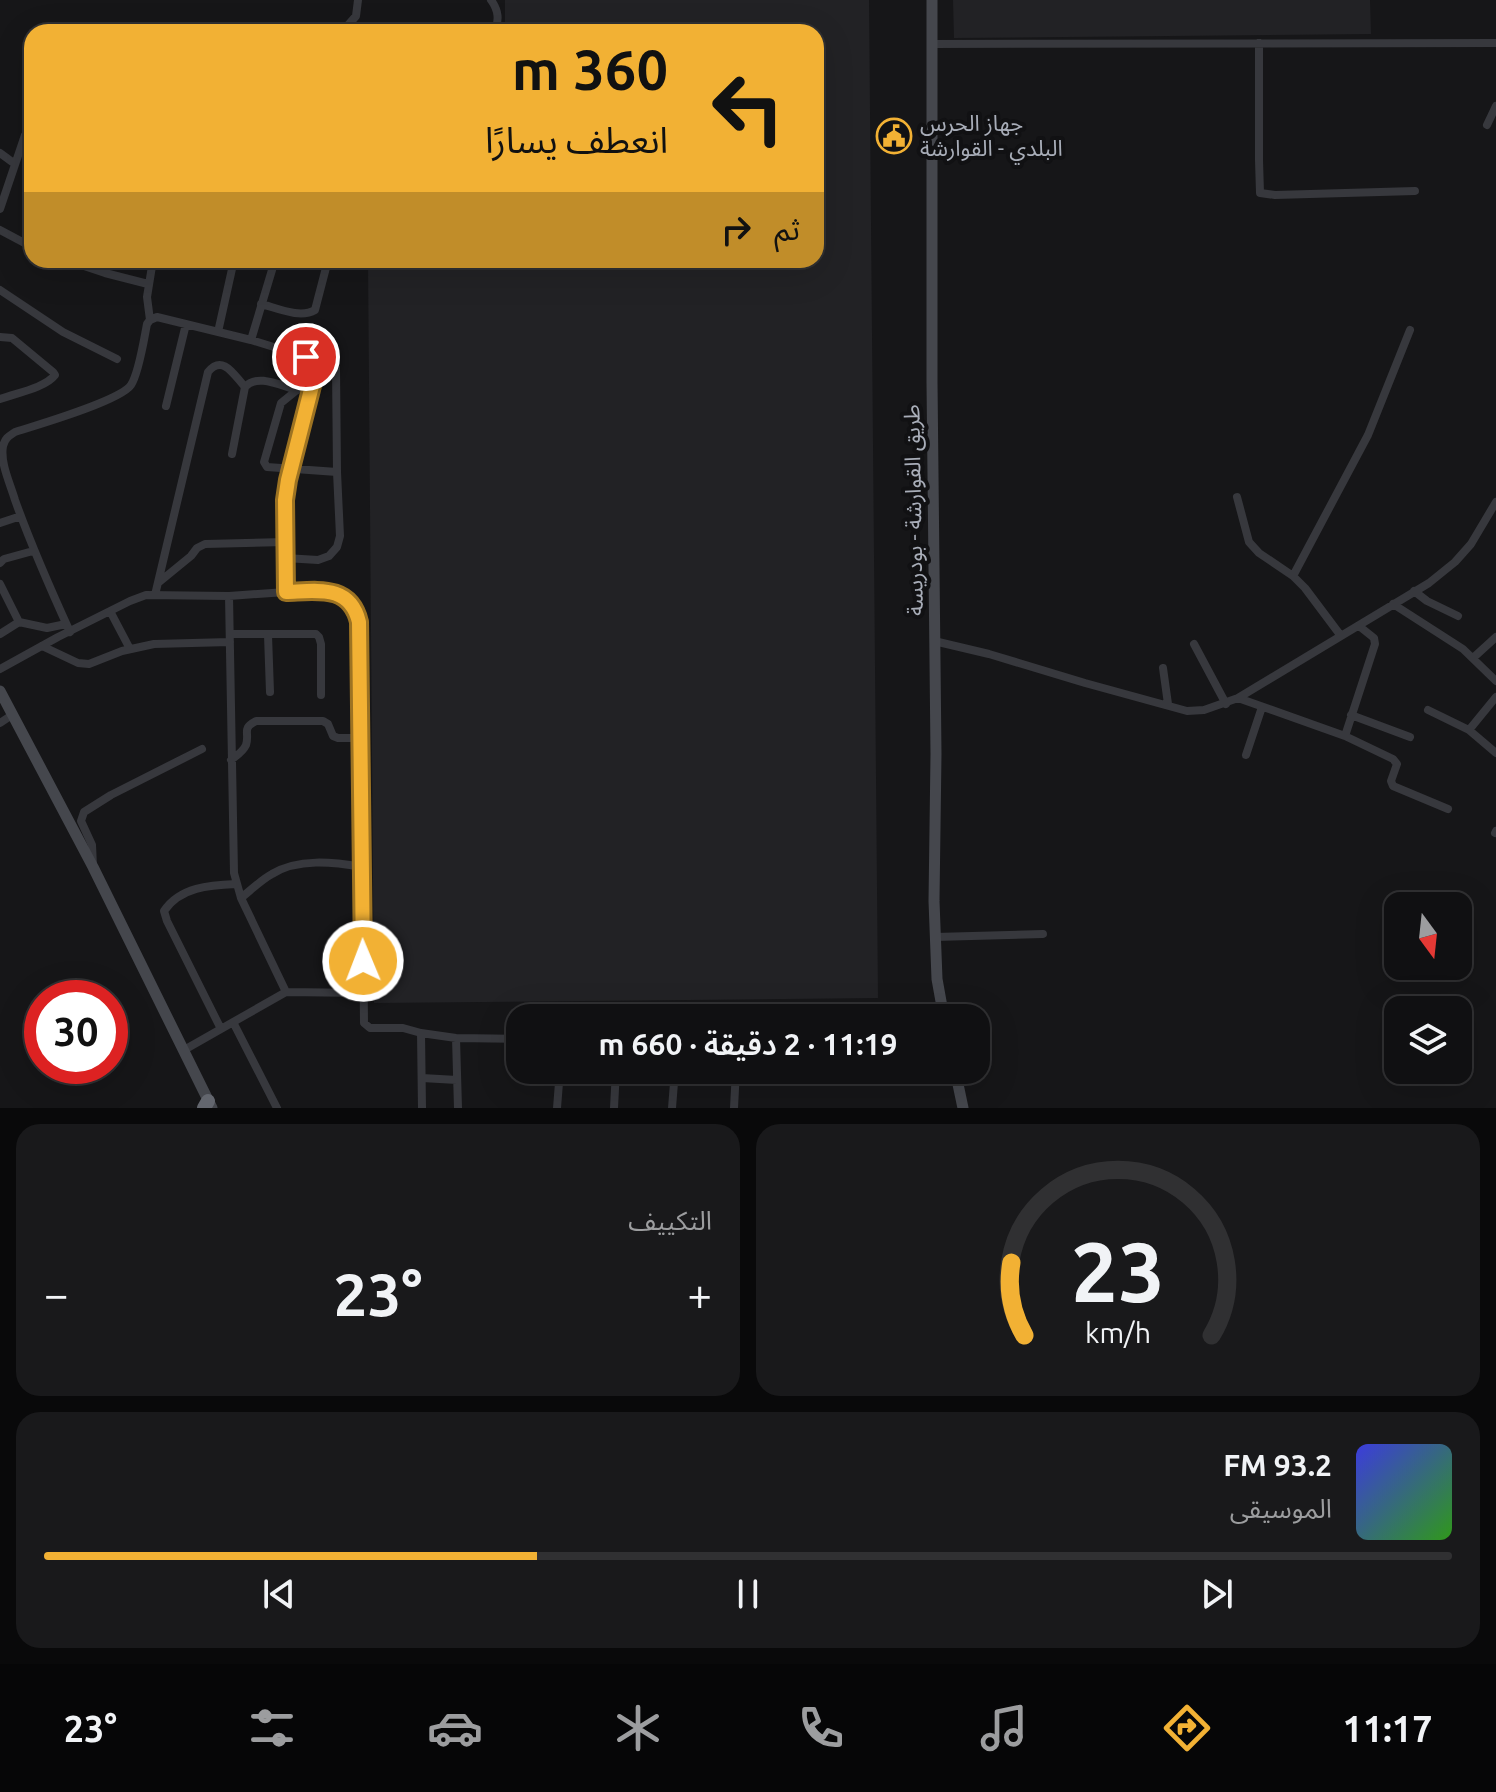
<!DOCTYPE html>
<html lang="ar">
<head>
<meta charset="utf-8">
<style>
	body { margin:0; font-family:Ubuntu,"Noto Sans Arabic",sans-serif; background:#19191b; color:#f1f3f6; direction:rtl; height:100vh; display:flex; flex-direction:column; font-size:30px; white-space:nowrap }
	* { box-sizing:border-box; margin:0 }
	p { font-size:26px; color:#9c9d9f }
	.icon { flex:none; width:44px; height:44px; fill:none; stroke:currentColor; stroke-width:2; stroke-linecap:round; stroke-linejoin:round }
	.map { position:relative; height:1108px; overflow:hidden; direction:ltr }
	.details { display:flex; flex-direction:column; gap:16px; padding:16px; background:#09090a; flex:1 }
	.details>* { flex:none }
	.top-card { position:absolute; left:24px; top:24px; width:800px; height:244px; border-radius:24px; box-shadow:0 8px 32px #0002,0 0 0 2px #303032; direction:rtl; background:#f2b134; color:#111; overflow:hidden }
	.needle { width:52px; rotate:165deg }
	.controls { position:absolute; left:1384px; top:892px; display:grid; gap:16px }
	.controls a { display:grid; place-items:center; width:88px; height:88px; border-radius:16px; background:#101012; box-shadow:0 8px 32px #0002,0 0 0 2px #303032; font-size:40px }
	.speed { position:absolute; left:24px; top:980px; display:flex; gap:16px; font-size:40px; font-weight:700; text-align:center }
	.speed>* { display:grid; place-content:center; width:104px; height:104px; border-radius:50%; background:#101012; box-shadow:0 8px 32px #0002,0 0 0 2px #303032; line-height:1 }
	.speed .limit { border:12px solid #d22; background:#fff; color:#111 }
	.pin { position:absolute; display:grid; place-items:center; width:68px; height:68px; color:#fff; margin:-34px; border:4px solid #fff; border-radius:50%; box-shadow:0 2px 8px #0007 }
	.me { position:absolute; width:88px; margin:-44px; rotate:359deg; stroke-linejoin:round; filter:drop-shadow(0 0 6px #0008) }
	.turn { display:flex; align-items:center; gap:28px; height:168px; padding:0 24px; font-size:36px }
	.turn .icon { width:104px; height:104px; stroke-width:2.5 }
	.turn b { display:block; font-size:56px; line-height:68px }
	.then { display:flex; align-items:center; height:76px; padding:0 24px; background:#0003; gap:16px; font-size:30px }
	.big { font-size:60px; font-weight:600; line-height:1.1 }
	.details .tile { flex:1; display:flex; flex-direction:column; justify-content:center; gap:12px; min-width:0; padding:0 28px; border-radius:24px; background:#19191b }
	.details .dial { align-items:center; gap:0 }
	.dial svg { height:208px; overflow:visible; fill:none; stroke:#303032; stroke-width:7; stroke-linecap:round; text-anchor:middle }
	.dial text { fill:#f1f3f6; stroke:none }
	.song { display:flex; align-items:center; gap:24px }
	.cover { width:96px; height:96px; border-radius:12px; background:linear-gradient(135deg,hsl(240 70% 55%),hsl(110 70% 35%)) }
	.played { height:8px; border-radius:4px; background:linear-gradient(90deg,#f2b134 35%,#303032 35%) }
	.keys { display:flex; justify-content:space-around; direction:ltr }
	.heat { display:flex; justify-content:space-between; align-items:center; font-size:44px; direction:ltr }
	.details .tiles { flex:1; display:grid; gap:16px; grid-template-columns:1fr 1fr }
	.tile:last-child { grid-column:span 2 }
	.trip { position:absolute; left:506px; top:1004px; width:484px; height:80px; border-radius:24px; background:#101012; box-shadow:0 8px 32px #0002,0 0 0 2px #303032; font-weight:600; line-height:80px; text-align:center; direction:rtl }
	.menu { display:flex; height:128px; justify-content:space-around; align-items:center; background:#060607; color:#9c9d9f }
	.menu .icon { width:56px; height:56px }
	.menu .active { color:#f2b134 }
	.menu b { font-size:36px; color:#f1f3f6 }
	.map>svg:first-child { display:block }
	.built { fill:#222225 }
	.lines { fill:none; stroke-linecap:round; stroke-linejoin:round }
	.street { stroke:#37383d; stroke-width:8 }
	.secondary { stroke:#45474d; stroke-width:11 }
	.highway { stroke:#63666e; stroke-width:14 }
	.route-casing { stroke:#9d7322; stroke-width:20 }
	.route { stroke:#f2b134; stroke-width:14 }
	.labels { text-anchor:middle; stroke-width:8; stroke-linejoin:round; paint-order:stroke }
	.poi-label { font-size:22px; fill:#a8adb8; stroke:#111113; text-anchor:start }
	.street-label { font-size:22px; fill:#a8adb8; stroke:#111113 }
</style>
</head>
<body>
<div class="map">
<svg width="1496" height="1108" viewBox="0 0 1496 1108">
	<rect width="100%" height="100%" fill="#161618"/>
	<!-- built -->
	<path class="built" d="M505,0H869L878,998L374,1003L368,260H816V32H505Z
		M953,0H1370L1371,34L954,38Z"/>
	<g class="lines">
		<!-- street -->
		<path class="street" d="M491,0C499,11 499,20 495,32
			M342,32L356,16L358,0
			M1259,43V160L1260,193L1275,195L1415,191
			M931,44L1496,43
			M1487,125L1496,106
			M0,153L15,164
			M0,209L25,135
			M0,230L32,247
			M66,260L105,273L148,284
			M0,290L63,332L117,359
			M261,304C277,308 300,319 315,310L328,260
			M150,320L147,297L153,260
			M218,332L234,260
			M0,337L12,338L53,372L55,375C45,388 16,393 0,399
			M251,340L275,260
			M297,390L281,403L264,462L267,467L337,472
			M166,406L186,324
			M232,454L245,387C257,373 281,386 297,390
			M1237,497L1249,542L1259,553L1293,576
			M0,523L21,516
			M285,558L318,560L329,556L337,547L340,536L337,472L336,368
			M0,563L4,559L33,551
			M158,583L191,556L197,548L205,544L285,542
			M0,584L19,622
			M1414,591L1427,601L1458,616
			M155,595L208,372C223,354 234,375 245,387
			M229,596L234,873L241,898L286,992
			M1393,604L1463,649L1496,681
			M110,611L130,649
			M70,632C50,588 31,545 15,500C10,483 0,463 3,446C5,438 9,436 15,432C37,425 120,401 131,385C139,373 144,339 147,324L150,320L157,317L251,340L306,357L312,363L315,374L288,480L285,500L286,592
			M0,634L19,622L47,628L66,624
			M231,634H316L319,637L321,644V695
			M268,635L270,692
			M1341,636L1305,588L1293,576L1368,435L1410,330
			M934,641L989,654L1085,683L1187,711L1204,710L1238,698L1429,583L1455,562L1471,544L1496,502
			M1194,644L1226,704
			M42,646L78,663L89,664L122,651L154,644L230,642
			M1473,658L1496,637
			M1163,668L1168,704
			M0,669L58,637L130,601L146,595L229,596L286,592H326L344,597L351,602L357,614L360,631L364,1023L370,1028H403L421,1033L456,1038L520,1039
			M1238,698L1345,736L1393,759L1397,764L1391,781L1393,786L1448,809
			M1428,710L1469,730L1496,753
			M1351,715L1410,737
			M0,723L12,715
			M1469,730L1496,697
			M1345,736L1375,644L1374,638L1359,626
			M1246,755L1262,707
			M231,760C236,756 243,752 246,745C250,732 241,729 256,721H323L328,724L333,736L338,738H360
			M1495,833L1496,831
			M93,866L92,845L81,821L84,812L111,795L202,749
			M241,898C251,890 261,880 272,874C298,858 333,862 362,867
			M935,937L1043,934
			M637,1018C661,1017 715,1011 736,1018
			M233,1022L277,1108
			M221,1029L167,921L164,911C180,887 210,885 236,884
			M421,1033L422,1108
			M456,1038L458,1108
			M184,1050L286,992L364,993
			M422,1078L457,1080
			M557,1108L560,1070
			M614,1108L616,1070
			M672,1108L675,1070
			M734,1108L736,1070"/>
		<!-- secondary -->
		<path class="secondary" d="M932,0V382L936,754L934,901L937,979L944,1018
			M0,691L93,867L212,1108
			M955,1070L963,1108"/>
		<!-- highway -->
		<path class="highway" d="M204,1108L208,1101"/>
	</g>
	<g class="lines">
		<!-- route casing -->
		<g class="route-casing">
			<path id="route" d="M306,357L312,363L315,374L288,480L285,500L286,592C317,591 350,584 359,622L363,961"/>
		</g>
		<!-- route -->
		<use href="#route" class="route"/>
	</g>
	<!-- icons -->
	<defs>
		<g id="civic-ring" transform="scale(1.8)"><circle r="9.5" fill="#111113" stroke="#f2b134" stroke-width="1.5"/><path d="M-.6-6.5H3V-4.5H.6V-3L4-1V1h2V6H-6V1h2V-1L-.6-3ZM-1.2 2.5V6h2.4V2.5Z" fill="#f2b134"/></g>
	</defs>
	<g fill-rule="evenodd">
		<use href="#civic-ring" x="894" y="136"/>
	</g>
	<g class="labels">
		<!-- poi labels -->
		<g class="poi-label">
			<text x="920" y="131">جهاز الحرس<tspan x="920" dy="25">البلدي - القوارشة</tspan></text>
		</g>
		<!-- street labels -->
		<g class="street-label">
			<text transform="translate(913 510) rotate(-91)" y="8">طريق القوارشة - بودريسة</text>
		</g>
	</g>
</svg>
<div class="controls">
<a><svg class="needle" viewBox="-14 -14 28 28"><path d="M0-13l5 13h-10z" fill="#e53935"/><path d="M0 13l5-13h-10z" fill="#9c9d9f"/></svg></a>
<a><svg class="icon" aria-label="layers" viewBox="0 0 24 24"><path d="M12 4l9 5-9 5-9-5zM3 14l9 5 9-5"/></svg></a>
</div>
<div class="speed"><div class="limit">30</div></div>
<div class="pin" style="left:306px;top:357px;background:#d93025"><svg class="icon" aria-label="arrive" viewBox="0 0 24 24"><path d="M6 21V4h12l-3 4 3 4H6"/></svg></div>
<svg class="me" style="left:363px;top:961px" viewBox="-20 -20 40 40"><circle r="17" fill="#f2b134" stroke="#fff" stroke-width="3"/><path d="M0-11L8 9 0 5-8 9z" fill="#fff"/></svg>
<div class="trip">11:19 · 2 دقيقة · 660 m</div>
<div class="top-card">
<div class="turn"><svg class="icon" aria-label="left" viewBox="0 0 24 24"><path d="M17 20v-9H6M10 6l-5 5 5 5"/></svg><div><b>360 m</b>انعطف يسارًا</div></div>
<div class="then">ثم<svg class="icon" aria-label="right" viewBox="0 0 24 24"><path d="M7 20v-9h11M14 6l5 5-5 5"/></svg></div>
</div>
</div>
<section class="details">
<div class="tiles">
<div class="tile dial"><svg viewBox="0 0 100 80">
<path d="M14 69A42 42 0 1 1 86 69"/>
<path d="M14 69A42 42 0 0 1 9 41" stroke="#f2b134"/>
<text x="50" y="56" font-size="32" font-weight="700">23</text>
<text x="50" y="72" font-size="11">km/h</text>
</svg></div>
<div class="tile"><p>التكييف</p>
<div class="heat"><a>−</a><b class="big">23°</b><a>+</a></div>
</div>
<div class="tile">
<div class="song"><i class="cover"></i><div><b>93.2 FM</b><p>الموسيقى</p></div></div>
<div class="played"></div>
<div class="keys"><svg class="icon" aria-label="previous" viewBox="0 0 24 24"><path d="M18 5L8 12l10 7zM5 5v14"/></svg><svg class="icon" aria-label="pause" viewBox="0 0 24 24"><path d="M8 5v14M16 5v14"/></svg><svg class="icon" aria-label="next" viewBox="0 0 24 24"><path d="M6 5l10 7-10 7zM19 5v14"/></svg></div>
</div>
</div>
</section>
<nav class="menu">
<b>11:17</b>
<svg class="icon active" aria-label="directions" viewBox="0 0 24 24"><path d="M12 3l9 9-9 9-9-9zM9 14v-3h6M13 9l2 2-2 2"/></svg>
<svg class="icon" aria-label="music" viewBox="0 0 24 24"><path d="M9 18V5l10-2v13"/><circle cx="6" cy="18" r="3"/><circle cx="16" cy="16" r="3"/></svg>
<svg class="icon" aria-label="phone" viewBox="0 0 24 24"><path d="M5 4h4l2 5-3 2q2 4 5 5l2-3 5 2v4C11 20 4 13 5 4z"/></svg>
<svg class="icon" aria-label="climate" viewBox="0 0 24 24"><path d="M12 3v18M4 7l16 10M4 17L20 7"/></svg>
<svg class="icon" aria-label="car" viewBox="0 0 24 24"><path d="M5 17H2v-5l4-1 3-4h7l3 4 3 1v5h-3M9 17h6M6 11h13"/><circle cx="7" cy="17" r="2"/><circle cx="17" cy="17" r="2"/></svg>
<svg class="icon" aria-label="filters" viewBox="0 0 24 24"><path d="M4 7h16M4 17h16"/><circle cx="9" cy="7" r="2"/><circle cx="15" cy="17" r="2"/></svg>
<b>23°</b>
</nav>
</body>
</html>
